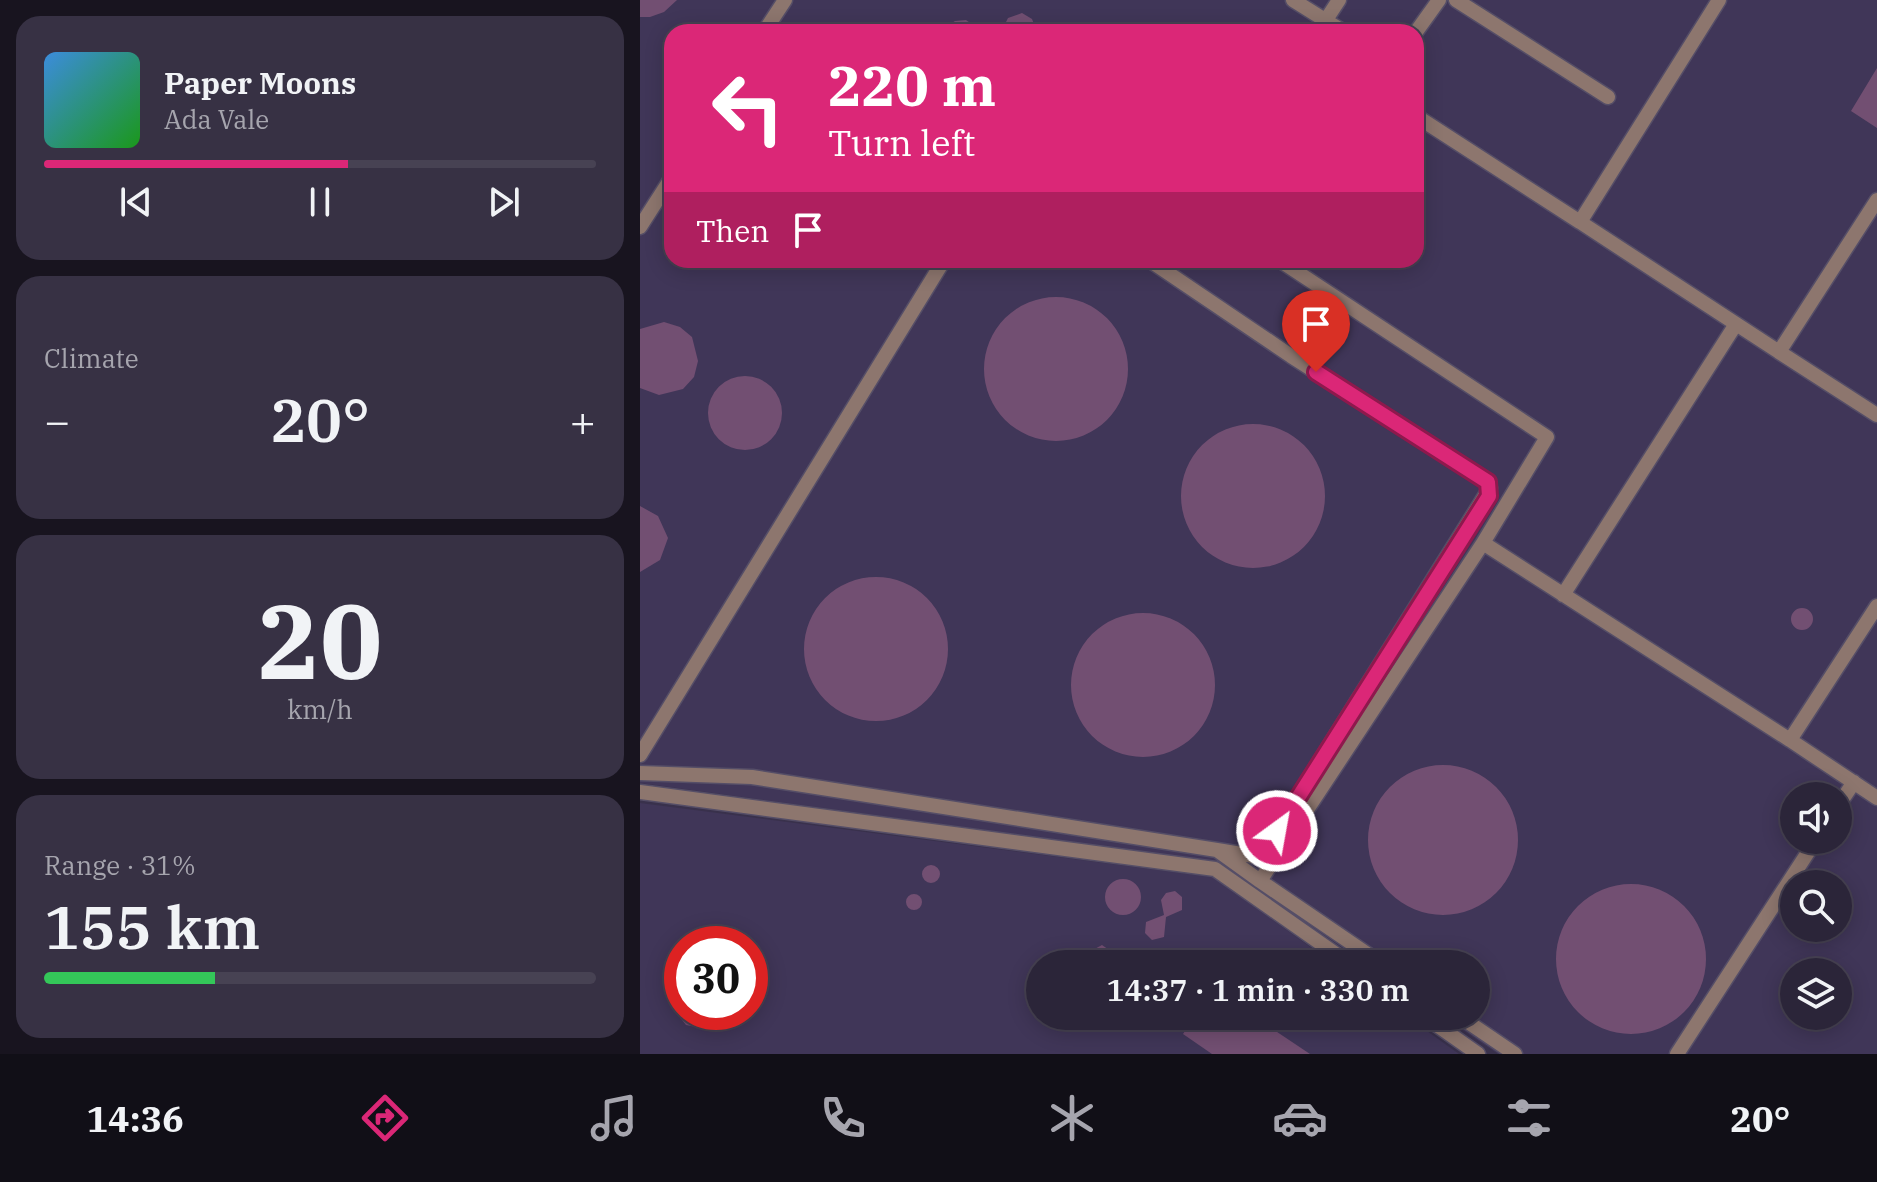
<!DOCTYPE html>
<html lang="en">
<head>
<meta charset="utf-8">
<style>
	body { margin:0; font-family:"IBM Plex Serif",serif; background:#373144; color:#f1f3f6; height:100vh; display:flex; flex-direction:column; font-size:30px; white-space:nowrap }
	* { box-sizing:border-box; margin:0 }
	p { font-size:26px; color:#a6a5ae }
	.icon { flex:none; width:44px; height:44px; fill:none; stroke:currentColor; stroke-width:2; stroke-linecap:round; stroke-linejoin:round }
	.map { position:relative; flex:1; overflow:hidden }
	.panel { display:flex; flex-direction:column; gap:16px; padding:16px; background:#18141f; width:640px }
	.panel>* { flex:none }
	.guide { position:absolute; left:24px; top:24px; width:760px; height:244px; border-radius:24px; box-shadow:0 4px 20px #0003,0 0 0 2px #474253; background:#db2777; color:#fff; overflow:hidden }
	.tools { position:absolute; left:1140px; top:782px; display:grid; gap:16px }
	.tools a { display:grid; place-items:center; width:72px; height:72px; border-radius:50%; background:#2b2539; box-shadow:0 4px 20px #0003,0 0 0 2px #474253; font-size:40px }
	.speed { position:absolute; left:24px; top:926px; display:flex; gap:16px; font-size:40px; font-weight:700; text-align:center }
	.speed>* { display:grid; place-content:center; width:104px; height:104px; border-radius:50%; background:#2b2539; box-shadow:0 4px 20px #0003,0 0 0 2px #474253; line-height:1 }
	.speed .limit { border:12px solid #d22; background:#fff; color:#111 }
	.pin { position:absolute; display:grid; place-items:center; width:68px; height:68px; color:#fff; margin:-82px -34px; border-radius:50% 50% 50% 0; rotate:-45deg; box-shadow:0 0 8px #0007 }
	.pin .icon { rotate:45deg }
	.me { position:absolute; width:88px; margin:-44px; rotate:32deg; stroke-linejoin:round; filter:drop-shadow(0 0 6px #0008) }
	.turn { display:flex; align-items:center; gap:28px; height:168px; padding:0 32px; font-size:36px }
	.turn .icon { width:104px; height:104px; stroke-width:2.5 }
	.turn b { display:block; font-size:56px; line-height:68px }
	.then { display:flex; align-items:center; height:76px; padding:0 32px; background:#0003; gap:16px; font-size:30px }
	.big { font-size:60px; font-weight:600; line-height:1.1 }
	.panel .widget { flex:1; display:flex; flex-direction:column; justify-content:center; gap:12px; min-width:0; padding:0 28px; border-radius:24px; background:#373144 }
	.panel .dial { align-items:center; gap:0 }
	.dial b { font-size:104px; line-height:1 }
	.song { display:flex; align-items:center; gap:24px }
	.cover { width:96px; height:96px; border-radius:12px; background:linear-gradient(135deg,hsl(210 70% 55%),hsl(120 70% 35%)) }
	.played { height:8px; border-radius:4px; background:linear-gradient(90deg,#db2777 55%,#474253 55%) }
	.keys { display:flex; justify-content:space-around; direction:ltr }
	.heat { display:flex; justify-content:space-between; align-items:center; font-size:44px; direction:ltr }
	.charge { height:12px; border-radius:6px; background:linear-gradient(90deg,#34c759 31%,#474253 0) }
	.trip { position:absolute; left:386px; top:950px; width:464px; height:80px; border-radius:40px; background:#2b2539; box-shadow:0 4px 20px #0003,0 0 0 2px #474253; font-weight:600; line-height:80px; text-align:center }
	.dock { display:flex; height:128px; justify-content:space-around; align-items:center; background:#110f17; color:#a6a5ae }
	.dock .icon { width:56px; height:56px }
	.dock .on { color:#db2777 }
	.dock b { font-size:36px; color:#f1f3f6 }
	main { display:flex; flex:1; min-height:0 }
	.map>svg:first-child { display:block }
	.built { fill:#403658; fill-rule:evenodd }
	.building { fill:#724f72 }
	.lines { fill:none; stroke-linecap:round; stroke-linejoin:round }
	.street-casing { stroke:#554e67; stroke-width:17 }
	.street { stroke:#8d766e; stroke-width:14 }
	.route-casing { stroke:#8e194d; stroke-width:20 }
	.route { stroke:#db2777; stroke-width:14 }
</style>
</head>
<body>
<main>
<section class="panel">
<div class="widget">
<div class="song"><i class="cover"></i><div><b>Paper Moons</b><p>Ada Vale</p></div></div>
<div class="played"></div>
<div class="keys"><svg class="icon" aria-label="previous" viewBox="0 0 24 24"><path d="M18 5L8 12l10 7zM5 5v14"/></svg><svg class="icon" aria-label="pause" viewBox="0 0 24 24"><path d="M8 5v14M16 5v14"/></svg><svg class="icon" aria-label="next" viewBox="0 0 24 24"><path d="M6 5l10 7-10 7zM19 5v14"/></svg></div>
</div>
<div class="widget"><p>Climate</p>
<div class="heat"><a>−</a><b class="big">20°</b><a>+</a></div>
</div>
<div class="widget dial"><b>20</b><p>km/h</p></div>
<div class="widget"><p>Range · 31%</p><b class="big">155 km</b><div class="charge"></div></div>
</section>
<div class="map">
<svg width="1237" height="1054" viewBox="0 0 1237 1054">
	<rect width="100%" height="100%" fill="#39314c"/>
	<!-- built -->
	<path class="built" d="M0,0H1237V1054H858L802,1016H836V964H726L579,862L0,783ZM32,32H776V260H32ZM1154,796H1198V840H1154ZM1154,884H1198V928H1154ZM1154,972H1198V1016H1154Z
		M0,803L573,877L694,964H400V1016H766L819,1054H0ZM42,944H110V1012H42Z"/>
	<!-- building -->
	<path class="building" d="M0,0H37L24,12L10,17H0Z
		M382,13L392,19L397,32H361L368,18Z
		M326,20L343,32H298L315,21Z
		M1237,68V128L1211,111Z
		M344 369a72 72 0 1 1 144 0a72 72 0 1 1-144 0Z
		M24,322L40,327L52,337L58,361L54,377L43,389L19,395L0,388V329Z
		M68 413a37 37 0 1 1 74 0a37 37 0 1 1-74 0Z
		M541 496a72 72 0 1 1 144 0a72 72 0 1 1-144 0Z
		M0,506L18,516L28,538L20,560L0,572Z
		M164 649a72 72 0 1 1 144 0a72 72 0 1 1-144 0Z
		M1151 619a11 11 0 1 1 22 0a11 11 0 1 1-22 0Z
		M431 685a72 72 0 1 1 144 0a72 72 0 1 1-144 0Z
		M728 840a75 75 0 1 1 150 0a75 75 0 1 1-150 0Z
		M282 874a9 9 0 1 1 18 0a9 9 0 1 1-18 0Z
		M465 897a18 18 0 1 1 36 0a18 18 0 1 1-36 0Z
		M916 959a75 75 0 1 1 150 0a75 75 0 1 1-150 0Z
		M535,891L542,897V910L526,917L524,937L512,940L505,933L506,922L524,915L521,900L526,893Z
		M266 902a8 8 0 1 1 16 0a8 8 0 1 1-16 0Z
		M462,945L472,952L471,964H448L449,952Z
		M36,1012H75L66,1023L56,1027L46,1025Z
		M555,1016H613L670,1054H572L543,1034Z"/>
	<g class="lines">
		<!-- street casing -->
		<g class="street-casing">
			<path id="street" d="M653,0L704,32
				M816,0L968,97
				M1079,0L940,222L1139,352
				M124,32L145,0
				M678,32L699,0
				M776,32L799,0
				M776,116L940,222
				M1237,200L1139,352L1237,415
				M0,227L32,177
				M509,260L651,356L848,482L850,488L620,857L577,850
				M639,260L907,437L843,543
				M923,595L1096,324
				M1237,606L1150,740L1237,798
				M0,755L304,260
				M0,773L112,777L577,850L620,881
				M0,792L575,869L710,964
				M1198,806L1214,782
				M742,964L620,881L843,543L1150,740
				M784,1016L838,1054
				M819,1016L875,1054
				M1037,1054L1176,840"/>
		</g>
		<!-- street -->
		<use href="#street" class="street"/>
	</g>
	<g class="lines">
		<!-- route casing -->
		<g class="route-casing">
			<path id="route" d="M637,831L849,496L848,482L676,372"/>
		</g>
		<!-- route -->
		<use href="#route" class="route"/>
	</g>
</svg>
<div class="tools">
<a><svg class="icon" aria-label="sound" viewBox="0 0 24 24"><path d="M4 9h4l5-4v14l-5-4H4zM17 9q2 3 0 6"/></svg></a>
<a><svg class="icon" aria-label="search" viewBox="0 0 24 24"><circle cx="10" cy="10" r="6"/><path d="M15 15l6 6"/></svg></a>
<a><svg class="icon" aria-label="layers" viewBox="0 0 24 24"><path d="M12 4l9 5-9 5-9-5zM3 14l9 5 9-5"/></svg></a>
</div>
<div class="speed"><div class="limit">30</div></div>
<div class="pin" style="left:676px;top:372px;background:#d93025"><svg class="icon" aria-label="arrive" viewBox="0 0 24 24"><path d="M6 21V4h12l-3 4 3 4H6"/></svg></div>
<svg class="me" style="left:637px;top:831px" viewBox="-20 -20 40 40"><circle r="17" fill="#db2777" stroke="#fff" stroke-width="3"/><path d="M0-11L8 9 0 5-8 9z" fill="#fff"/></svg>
<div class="trip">14:37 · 1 min · 330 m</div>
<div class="guide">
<div class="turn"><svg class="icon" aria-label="left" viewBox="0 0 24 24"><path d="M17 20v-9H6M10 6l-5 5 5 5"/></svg><div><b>220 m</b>Turn left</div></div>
<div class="then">Then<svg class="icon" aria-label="arrive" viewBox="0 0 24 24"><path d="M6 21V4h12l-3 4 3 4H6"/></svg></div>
</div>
</div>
</main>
<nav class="dock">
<b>14:36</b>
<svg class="icon on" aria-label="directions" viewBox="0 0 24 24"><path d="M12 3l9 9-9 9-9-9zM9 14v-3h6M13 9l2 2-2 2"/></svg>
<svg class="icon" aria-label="music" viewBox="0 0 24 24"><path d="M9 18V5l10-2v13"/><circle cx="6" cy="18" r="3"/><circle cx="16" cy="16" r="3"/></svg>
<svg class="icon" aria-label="phone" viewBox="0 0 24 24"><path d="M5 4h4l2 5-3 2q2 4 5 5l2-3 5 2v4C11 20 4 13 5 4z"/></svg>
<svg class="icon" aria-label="climate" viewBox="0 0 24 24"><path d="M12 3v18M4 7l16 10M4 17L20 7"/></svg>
<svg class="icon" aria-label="car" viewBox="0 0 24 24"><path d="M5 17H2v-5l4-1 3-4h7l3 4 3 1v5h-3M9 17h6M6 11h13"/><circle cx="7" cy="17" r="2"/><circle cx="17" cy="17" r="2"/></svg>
<svg class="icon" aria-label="filters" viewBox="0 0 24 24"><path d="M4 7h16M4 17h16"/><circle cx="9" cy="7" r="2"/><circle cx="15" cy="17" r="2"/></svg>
<b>20°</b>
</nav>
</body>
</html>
